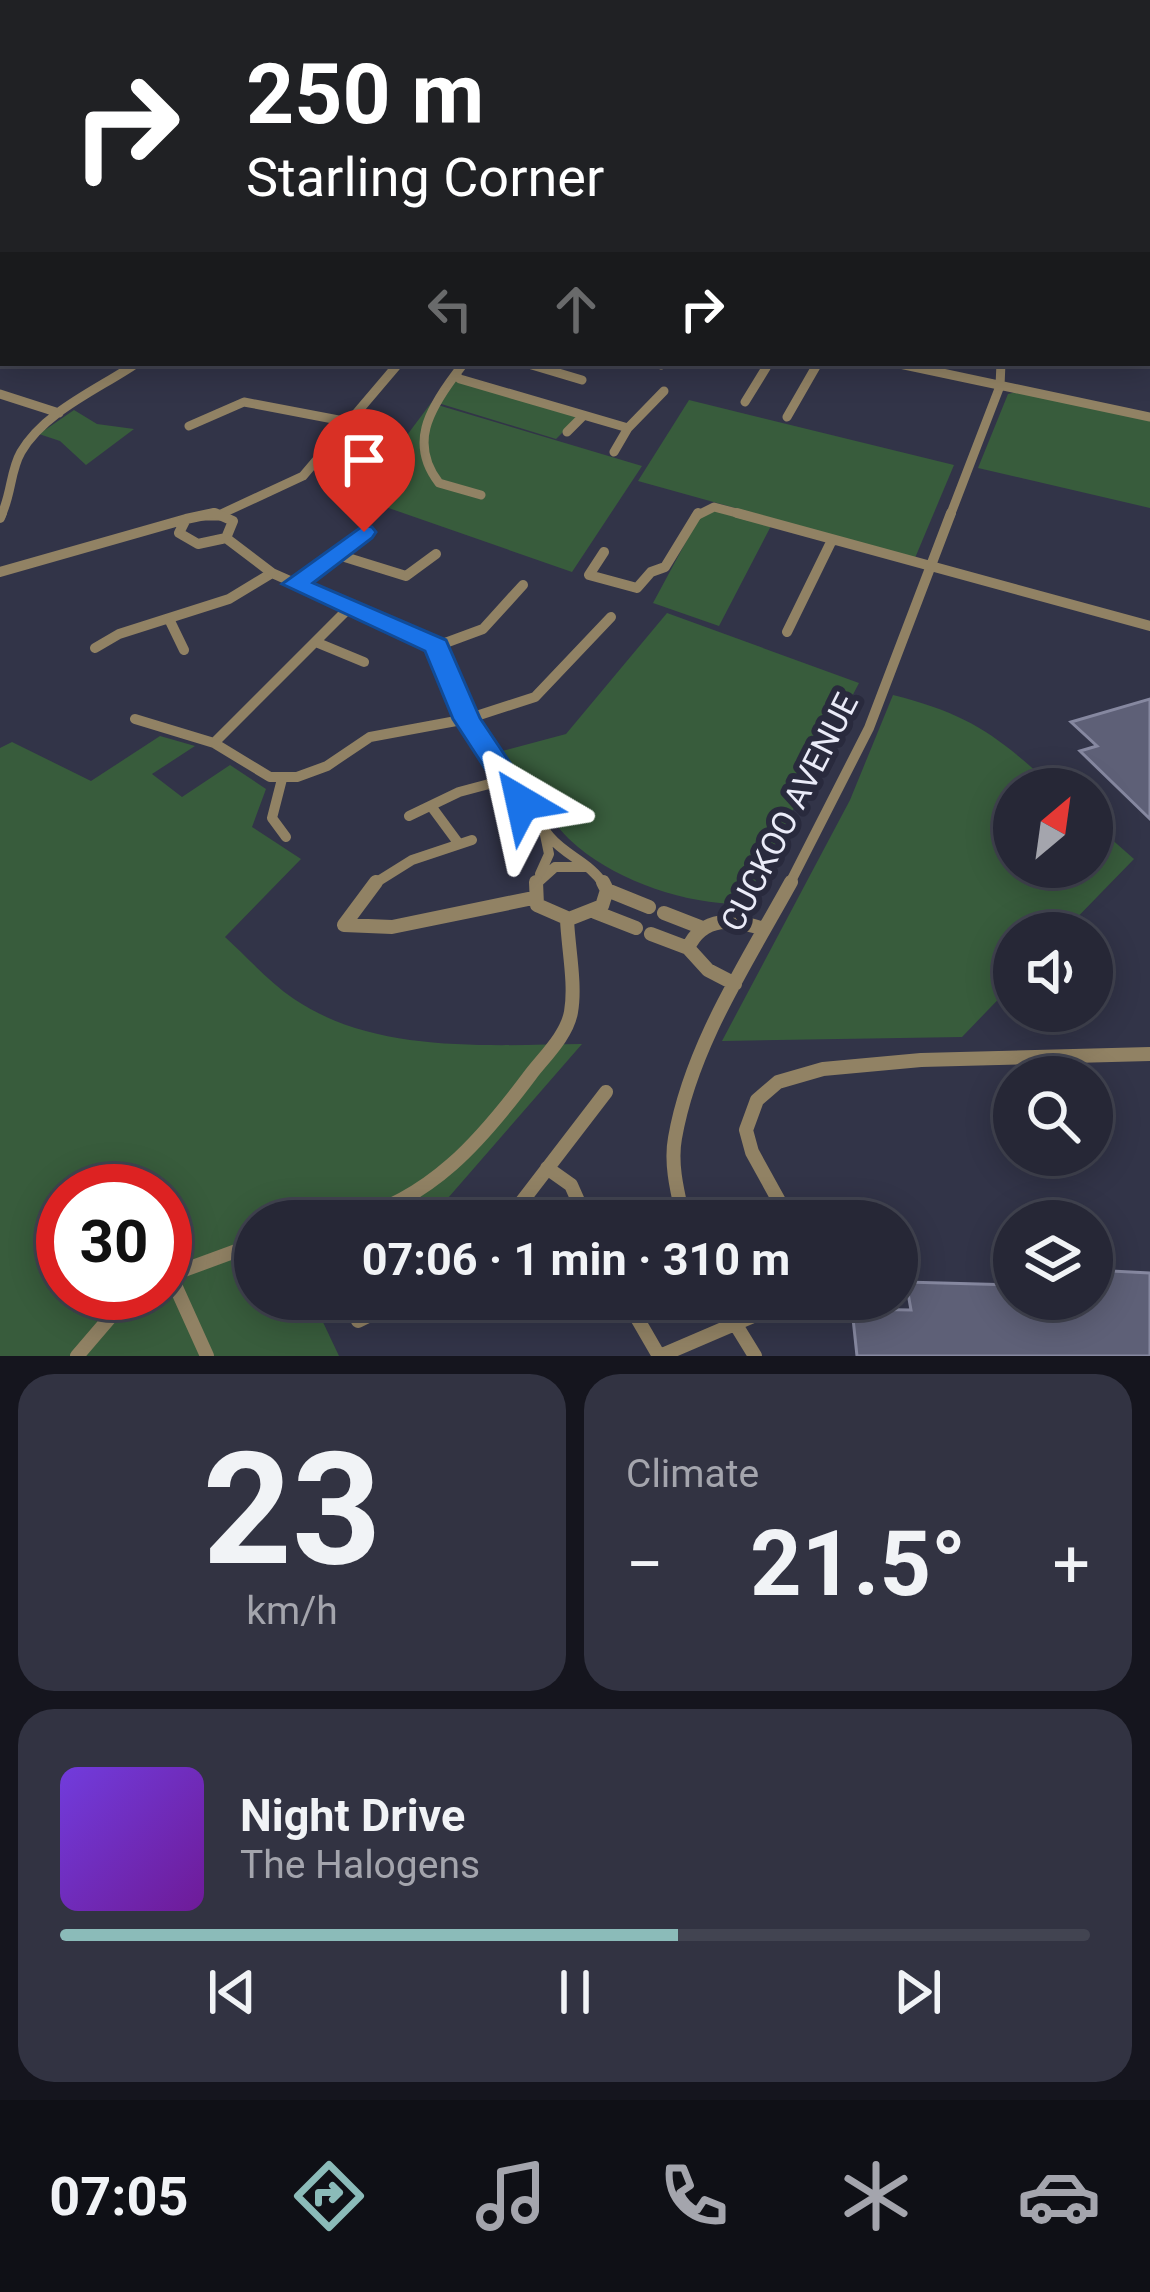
<!DOCTYPE html>
<html lang="en">
<head>
<meta charset="utf-8">
<style>
	body { margin:0; font-family:Roboto,sans-serif; background:#323342; color:#f1f3f6; height:100vh; display:flex; flex-direction:column; font-size:45px; white-space:nowrap }
	* { box-sizing:border-box; margin:0 }
	p { font-size:39px; color:#a4a5ad }
	.icon { flex:none; width:66px; height:66px; fill:none; stroke:currentColor; stroke-width:2; stroke-linecap:round; stroke-linejoin:round }
	.map { position:relative; height:1356px; overflow:hidden }
	.side { display:flex; flex-direction:column; gap:18px; padding:18px; background:#15151e; flex:1 }
	.side>* { flex:none }
	.top-card { position:absolute; left:0px; top:0px; width:1152px; height:366px; box-shadow:0 6px 30px #0003,0 0 0 3px #424451; background:#202124; color:#fff; overflow:hidden }
	.needle { width:78px; rotate:29deg }
	.tools { position:absolute; left:993px; top:768px; display:grid; gap:24px }
	.tools a { display:grid; place-items:center; width:120px; height:120px; border-radius:50%; background:#262736; box-shadow:0 6px 30px #0003,0 0 0 3px #424451; font-size:60px }
	.speed { position:absolute; left:36px; top:1164px; display:flex; gap:24px; font-size:60px; font-weight:700; text-align:center }
	.speed>* { display:grid; place-content:center; width:156px; height:156px; border-radius:50%; background:#262736; box-shadow:0 6px 30px #0003,0 0 0 3px #424451; line-height:1 }
	.speed .limit { border:18px solid #d22; background:#fff; color:#111 }
	.pin { position:absolute; display:grid; place-items:center; width:102px; height:102px; color:#fff; margin:-123px -51px; border-radius:50% 50% 50% 0; rotate:-45deg; box-shadow:0 0 12px #0007 }
	.pin .icon { rotate:45deg }
	.me { position:absolute; width:132px; margin:-66px; rotate:324deg; stroke-linejoin:round; filter:drop-shadow(0 0 9px #0008) }
	.turn { display:flex; align-items:center; gap:42px; height:252px; padding:0 48px; font-size:54px }
	.turn .icon { width:156px; height:156px; stroke-width:2.5 }
	.turn b { display:block; font-size:84px; line-height:102px }
	.lanes { display:flex; align-items:center; height:114px; padding:0 48px; background:#0003; justify-content:center; gap:60px; direction:ltr }
	.lanes .off { opacity:.35 }
	.big { font-size:90px; font-weight:700; line-height:1.1 }
	.side .card { flex:1; display:flex; flex-direction:column; justify-content:center; gap:18px; min-width:0; padding:0 42px; border-radius:36px; background:#323342 }
	.side .dial { align-items:center; gap:0 }
	.dial b { font-size:156px; line-height:1 }
	.song { display:flex; align-items:center; gap:36px }
	.cover { width:144px; height:144px; border-radius:18px; background:linear-gradient(135deg,hsl(260 70% 55%),hsl(280 70% 35%)) }
	.played { height:12px; border-radius:6px; background:linear-gradient(90deg,#8bbbb9 60%,#424451 60%) }
	.keys { display:flex; justify-content:space-around; direction:ltr }
	.heat { display:flex; justify-content:space-between; align-items:center; font-size:66px; direction:ltr }
	.side .tiles { flex:1; display:grid; gap:18px; grid-template-columns:1fr 1fr }
	.card:last-child { grid-column:span 2 }
	.trip { position:absolute; left:234px; top:1200px; width:684px; height:120px; border-radius:60px; background:#262736; box-shadow:0 6px 30px #0003,0 0 0 3px #424451; font-weight:700; line-height:120px; text-align:center }
	.dock { display:flex; height:192px; justify-content:space-around; align-items:center; background:#0f1016; color:#a4a5ad }
	.dock .icon { width:84px; height:84px }
	.dock .selected { color:#8bbbb9 }
	.dock b { font-size:54px; color:#f1f3f6 }
	.map>svg:first-child { display:block }
	.green { fill:#385c3c; fill-rule:evenodd }
	.building { fill:#5e6077; stroke:#8688a0; stroke-width:3 }
	.lines { fill:none; stroke-linecap:round; stroke-linejoin:round }
	.minor-far3 { stroke:#918264; stroke-width:6 }
	.minor-far2 { stroke:#918264; stroke-width:9 }
	.minor-far1 { stroke:#918264; stroke-width:10 }
	.minor { stroke:#918264; stroke-width:14 }
	.trunk { fill:#f4deb0; fill-rule:evenodd }
	.route { fill:#1a73e8; stroke:#114b97; stroke-width:3 }
	.labels { text-anchor:middle; stroke-width:12; stroke-linejoin:round; paint-order:stroke }
	.street-label { font-size:33px; fill:#eaebf8; stroke:#292a3d }
</style>
</head>
<body>
<div class="map">
<svg width="1150" height="1356" viewBox="0 0 1150 1356">
	<rect width="100%" height="100%" fill="#323448"/>
	<!-- green -->
	<path class="green" d="M455,380L575,416L576,419L556,439L438,403Z
		M1016,392L1150,421V508L978,468L1008,394Z
		M689,400L954,465L915,558L638,481Z
		M431,403L642,466L572,572L360,498Z
		M74,410L97,424L134,429L86,465L60,441L39,434Z
		M717,510L771,526L719,626L653,603L702,512Z
		M667,613L859,683L744,904C690,905 621,883 578,847C549,823 526,781 502,751L566,734Z
		M893,695C972,715 997,736 1056,789H1014V867H1092V822L1134,859L1062,933H1014V983L962,1037L722,1041L850,800Z
		M160,736L195,746L152,774L182,797L230,765L266,789L252,827L301,859L225,937C247,957 269,982 294,999C375,1054 488,1045 582,1044L428,1221H255V1299H312L339,1356H0V748L12,742L91,781ZM63,1191H165V1293H63Z"/>
	<!-- building -->
	<path class="building" d="M1150,699V819L1080,751L1097,746L1071,722Z
		M1092,1270L1150,1273V1356H857L852,1309L911,1310L906,1282L1014,1285V1299H1092Z"/>
	<g class="lines">
		<!-- minor-far3 -->
		<path class="minor-far3" d="M176,0L180,3
			M733,0L741,3
			M1037,0L1043,3
			M1070,3L1076,2"/>
		<!-- minor-far2 -->
		<path class="minor-far2" d="M464,363L455,375L460,379L628,428L664,391
			M525,363L582,380
			M654,363L661,365
			M895,363L1150,417
			M455,375C429,410 409,444 439,483L481,495
			M0,394L59,413
			M745,402L769,363
			M787,417L818,363
			M189,426L244,402L349,422
			M567,432L583,416
			M614,452L628,428
			M221,514L303,476L399,363
			M1,516C12,493 10,471 21,452C45,411 99,389 137,363
			M200,516H222
			M696,516L714,507L748,516
			M950,516L1000,386L1001,363"/>
		<!-- minor-far1 -->
		<path class="minor-far1" d="M214,513L186,519L179,533L198,544L226,538L233,521L215,513
			M737,513L1150,626
			M0,518L2,513
			M226,538L272,573L437,646C466,717 500,777 550,837C566,856 591,863 604,885
			M604,552L589,575L637,588L651,572L665,567L698,513
			M335,554L406,576L436,554
			M0,572L186,519
			M295,584L364,532
			M169,619L184,650
			M787,632L832,540
			M318,643L364,662
			M437,646L483,629L523,585
			M95,648L119,634L229,599L272,573
			M135,719L214,743L270,777H297L327,766L370,737L467,719L535,697L611,617
			M214,743L350,607
			M282,779L272,818L286,837
			M431,806L459,844
			M409,816L459,792L504,780
			M540,874L549,854L545,835
			M372,885L412,860L472,840
			M535,885L555,867H586
			M789,885L869,728L951,513"/>
		<!-- minor -->
		<path class="minor" d="M376,882L344,925L392,927L533,898
			M536,882L537,905L569,919L602,906L607,890L603,882
			M607,890L649,907
			M595,912L636,928
			M664,913L700,927
			M651,934L688,948
			M735,984L708,970L688,948C703,915 734,919 764,929
			M547,1168L571,1185L587,1221
			M348,1221C431,1199 481,1141 531,1074C545,1056 567,1035 571,1012C576,984 568,947 567,919
			M507,1221L606,1092
			M684,1221C678,1194 670,1165 675,1138C691,1046 747,962 791,882
			M790,1221L752,1152L746,1130L757,1100L778,1082L823,1069L921,1060L1150,1054
			M170,1274L207,1356
			M165,1277L255,1244
			M626,1299L659,1356
			M720,1299L755,1356
			M358,1321L403,1299
			M77,1356L131,1293
			M660,1356L765,1311L780,1299"/>
		<!-- trunk -->
		<path class="trunk" d="M853,0H865L869,3H856Z
			M1149,136H1150V143H1149Z"/>
	</g>
	<!-- route -->
	<path class="route" d="M364,525L372,527L376,532L372,538L313,583L446,640L480,718L537,803L533,810H512L453,719L425,651L282,584Z"/>
	<g class="labels">
		<!-- street labels -->
		<g class="street-label">
			<text transform="translate(789 812) rotate(-63)" y="12">CUCKOO AVENUE</text>
		</g>
	</g>
</svg>
<div class="tools">
<a><svg class="needle" viewBox="-14 -14 28 28"><path d="M0-13l5 13h-10z" fill="#e53935"/><path d="M0 13l5-13h-10z" fill="#a4a5ad"/></svg></a>
<a><svg class="icon" aria-label="sound" viewBox="0 0 24 24"><path d="M4 9h4l5-4v14l-5-4H4zM17 9q2 3 0 6"/></svg></a>
<a><svg class="icon" aria-label="search" viewBox="0 0 24 24"><circle cx="10" cy="10" r="6"/><path d="M15 15l6 6"/></svg></a>
<a><svg class="icon" aria-label="layers" viewBox="0 0 24 24"><path d="M12 4l9 5-9 5-9-5zM3 14l9 5 9-5"/></svg></a>
</div>
<div class="speed"><div class="limit">30</div></div>
<div class="pin" style="left:364px;top:532px;background:#d93025"><svg class="icon" aria-label="arrive" viewBox="0 0 24 24"><path d="M6 21V4h12l-3 4 3 4H6"/></svg></div>
<svg class="me" style="left:522px;top:803px" viewBox="-20 -20 40 40"><path d="M0-17L14 15 0 8-14 15z" fill="#1a73e8" stroke="#fff" stroke-width="4"/></svg>
<div class="trip">07:06 · 1 min · 310 m</div>
<div class="top-card">
<div class="turn"><svg class="icon" aria-label="right" viewBox="0 0 24 24"><path d="M7 20v-9h11M14 6l5 5-5 5"/></svg><div><b>250 m</b>Starling Corner</div></div>
<div class="lanes"><svg class="icon off" aria-label="left" viewBox="0 0 24 24"><path d="M17 20v-9H6M10 6l-5 5 5 5"/></svg><svg class="icon off" aria-label="ahead" viewBox="0 0 24 24"><path d="M12 20V5M6 11l6-6 6 6"/></svg><svg class="icon" aria-label="right" viewBox="0 0 24 24"><path d="M7 20v-9h11M14 6l5 5-5 5"/></svg></div>
</div>
</div>
<section class="side">
<div class="tiles">
<div class="card dial"><b>23</b><p>km/h</p></div>
<div class="card"><p>Climate</p>
<div class="heat"><a>−</a><b class="big">21.5°</b><a>+</a></div>
</div>
<div class="card">
<div class="song"><i class="cover"></i><div><b>Night Drive</b><p>The Halogens</p></div></div>
<div class="played"></div>
<div class="keys"><svg class="icon" aria-label="previous" viewBox="0 0 24 24"><path d="M18 5L8 12l10 7zM5 5v14"/></svg><svg class="icon" aria-label="pause" viewBox="0 0 24 24"><path d="M8 5v14M16 5v14"/></svg><svg class="icon" aria-label="next" viewBox="0 0 24 24"><path d="M6 5l10 7-10 7zM19 5v14"/></svg></div>
</div>
</div>
</section>
<nav class="dock">
<b>07:05</b>
<svg class="icon selected" aria-label="directions" viewBox="0 0 24 24"><path d="M12 3l9 9-9 9-9-9zM9 14v-3h6M13 9l2 2-2 2"/></svg>
<svg class="icon" aria-label="music" viewBox="0 0 24 24"><path d="M9 18V5l10-2v13"/><circle cx="6" cy="18" r="3"/><circle cx="16" cy="16" r="3"/></svg>
<svg class="icon" aria-label="phone" viewBox="0 0 24 24"><path d="M5 4h4l2 5-3 2q2 4 5 5l2-3 5 2v4C11 20 4 13 5 4z"/></svg>
<svg class="icon" aria-label="climate" viewBox="0 0 24 24"><path d="M12 3v18M4 7l16 10M4 17L20 7"/></svg>
<svg class="icon" aria-label="car" viewBox="0 0 24 24"><path d="M5 17H2v-5l4-1 3-4h7l3 4 3 1v5h-3M9 17h6M6 11h13"/><circle cx="7" cy="17" r="2"/><circle cx="17" cy="17" r="2"/></svg>
</nav>
</body>
</html>
